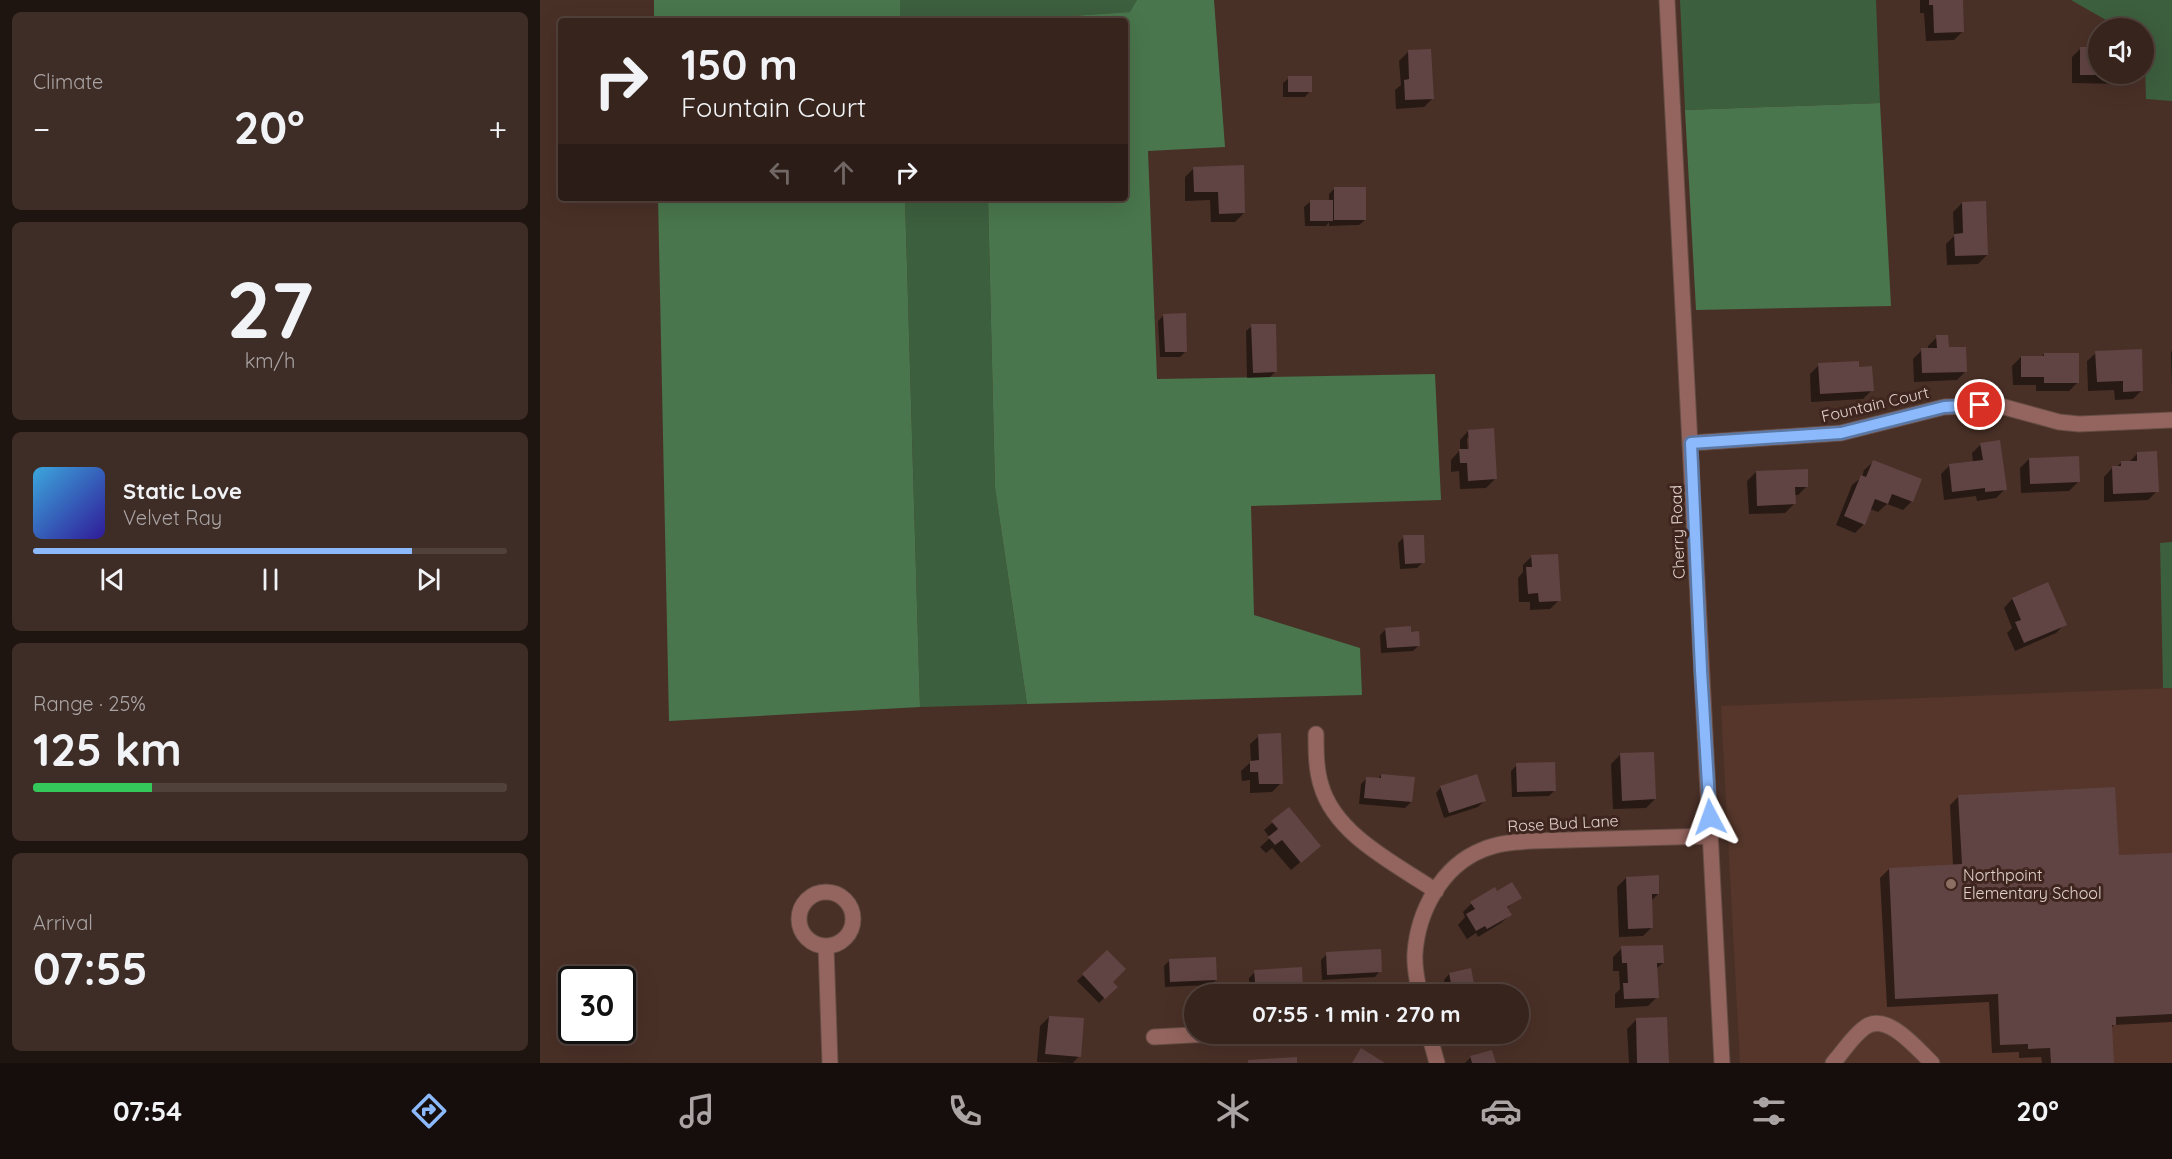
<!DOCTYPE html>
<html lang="en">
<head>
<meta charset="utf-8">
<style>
	body { margin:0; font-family:Quicksand,sans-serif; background:#3e2c26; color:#f1f3f6; height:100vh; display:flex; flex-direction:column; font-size:22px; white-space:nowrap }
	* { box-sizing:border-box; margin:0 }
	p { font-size:20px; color:#aaa4a4 }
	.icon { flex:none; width:33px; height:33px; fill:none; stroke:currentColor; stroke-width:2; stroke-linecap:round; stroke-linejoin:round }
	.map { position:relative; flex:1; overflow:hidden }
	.details { display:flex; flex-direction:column; gap:12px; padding:12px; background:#1e1410; width:540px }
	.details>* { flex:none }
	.banner { position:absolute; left:18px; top:18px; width:570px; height:183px; border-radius:6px; box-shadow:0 6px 24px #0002,0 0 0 2px #51413b; background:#37241d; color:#f1f3f6; overflow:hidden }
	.buttons { position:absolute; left:1548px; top:18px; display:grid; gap:12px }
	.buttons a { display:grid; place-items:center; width:66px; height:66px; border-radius:50%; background:#37241d; box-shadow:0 6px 24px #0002,0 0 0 2px #51413b; font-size:30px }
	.speed { position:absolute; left:18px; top:966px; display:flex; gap:12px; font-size:30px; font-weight:700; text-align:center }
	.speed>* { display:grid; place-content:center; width:78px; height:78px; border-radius:50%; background:#37241d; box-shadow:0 6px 24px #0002,0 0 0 2px #51413b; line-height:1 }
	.speed .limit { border:3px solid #111; border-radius:9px; background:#fff; color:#111 }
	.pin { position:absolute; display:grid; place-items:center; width:51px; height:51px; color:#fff; margin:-26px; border:3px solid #fff; border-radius:50%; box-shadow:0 2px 6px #0007 }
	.me { position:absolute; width:66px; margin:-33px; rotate:356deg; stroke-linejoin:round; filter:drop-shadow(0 0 4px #0008) }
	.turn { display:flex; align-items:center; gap:21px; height:126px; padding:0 24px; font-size:27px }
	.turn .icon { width:78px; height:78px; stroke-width:2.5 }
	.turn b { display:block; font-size:42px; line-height:51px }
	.lanes { display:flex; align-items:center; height:57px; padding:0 24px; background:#0003; justify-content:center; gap:30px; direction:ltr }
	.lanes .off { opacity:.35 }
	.big { font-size:45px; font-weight:700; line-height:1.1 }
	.details .card { flex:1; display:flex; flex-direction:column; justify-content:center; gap:9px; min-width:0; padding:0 21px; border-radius:9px; background:#3e2c26 }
	.details .dial { align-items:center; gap:0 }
	.dial b { font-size:78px; line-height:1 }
	.song { display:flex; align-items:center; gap:18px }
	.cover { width:72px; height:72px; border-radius:9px; background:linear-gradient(135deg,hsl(200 70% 55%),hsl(250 70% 35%)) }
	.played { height:6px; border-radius:3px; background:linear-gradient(90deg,#8cb9fc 80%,#51413b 80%) }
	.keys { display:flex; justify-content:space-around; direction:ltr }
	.heat { display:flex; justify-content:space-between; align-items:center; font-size:33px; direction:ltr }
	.charge { height:9px; border-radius:4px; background:linear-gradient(90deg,#34c759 25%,#51413b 0) }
	.trip { position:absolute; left:644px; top:984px; width:345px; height:60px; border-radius:30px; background:#37241d; box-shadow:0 6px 24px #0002,0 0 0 2px #51413b; font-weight:700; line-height:60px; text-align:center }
	.tabs { display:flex; height:96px; justify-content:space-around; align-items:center; background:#160e0c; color:#aaa4a4 }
	.tabs .icon { width:42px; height:42px }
	.tabs .on { color:#8cb9fc }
	.tabs b { font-size:27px; color:#f1f3f6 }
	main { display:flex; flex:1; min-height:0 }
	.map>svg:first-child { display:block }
	.built { fill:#56362b }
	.green { fill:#3c5f3e }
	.forest { fill:#49764c }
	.shadow { fill:#0007; fill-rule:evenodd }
	.building { fill:#604343 }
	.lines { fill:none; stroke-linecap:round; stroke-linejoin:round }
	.minor-casing { stroke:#654d45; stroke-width:17 }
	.minor { stroke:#94645e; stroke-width:15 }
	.route-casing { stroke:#5b78a4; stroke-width:15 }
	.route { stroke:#8cb9fc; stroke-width:10 }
	.education-dot { fill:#8d6e63; stroke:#3e251d; stroke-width:2 }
	.labels { text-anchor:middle; stroke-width:6; stroke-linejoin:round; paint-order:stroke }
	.street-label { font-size:16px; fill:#e2d2cc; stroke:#3e251d }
	.poi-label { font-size:16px; fill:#e2d2cc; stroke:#3e251d; text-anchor:start }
</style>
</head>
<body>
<main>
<section class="details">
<div class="card"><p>Climate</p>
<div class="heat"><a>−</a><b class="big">20°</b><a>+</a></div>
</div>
<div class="card dial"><b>27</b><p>km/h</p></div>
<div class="card">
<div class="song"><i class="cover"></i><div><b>Static Love</b><p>Velvet Ray</p></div></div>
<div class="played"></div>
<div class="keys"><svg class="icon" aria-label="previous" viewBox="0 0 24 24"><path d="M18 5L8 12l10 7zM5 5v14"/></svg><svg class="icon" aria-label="pause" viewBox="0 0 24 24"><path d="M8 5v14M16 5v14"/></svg><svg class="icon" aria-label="next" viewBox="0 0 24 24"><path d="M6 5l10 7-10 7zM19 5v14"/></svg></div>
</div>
<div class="card"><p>Range · 25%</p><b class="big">125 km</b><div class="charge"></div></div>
<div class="card"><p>Arrival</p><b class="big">07:55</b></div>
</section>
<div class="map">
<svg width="1632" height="1063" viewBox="0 0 1632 1063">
	<rect width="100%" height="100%" fill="#493027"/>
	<!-- built -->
	<path class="built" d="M1632,688V1063H1200L1181,706Z"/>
	<!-- green -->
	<path class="green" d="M360,0H597L591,12L457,21H360Z
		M1140,0H1336L1340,103L1145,110Z
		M1531,0H1632V101L1606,99L1604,28H1580Z
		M365,198H448L455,488L487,704L380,707Z
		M1632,542V688H1623L1620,543Z"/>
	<!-- forest -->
	<path class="forest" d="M114,0H360V21H114Z
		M597,0H674L685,147L608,151L617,379L895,374L901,500L711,506L714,615L820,648L822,695L487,704L455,488L448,198H585V21H457L590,12Z
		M1340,103L1351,306L1156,310L1145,110Z
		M118,198H365L380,707L129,721Z"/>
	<!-- shadow -->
	<path class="shadow" d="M1380,0H1421L1423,31L1414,40L1386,41L1384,13H1380Z
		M1541,48H1558V74L1588,75L1579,84L1532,83V57Z
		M868,52L893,98L884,107L856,109L855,90L861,85L859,61Z
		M749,78L770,91L765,97H743V83Z
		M654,168L704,213L695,222H671L670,200L645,201V177Z
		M795,188L825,220L819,225L789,226V222L786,226H765L764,207L770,202H789V194Z
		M1422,203L1447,255L1438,264L1407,265L1406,244L1414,236L1413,212Z
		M624,315L646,351L640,357H620L618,321Z
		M712,326L736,371L730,377L707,378L706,331Z
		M1397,337L1426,371L1417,380L1374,382L1373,359L1382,350L1388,349V346Z
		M1632,351V387L1631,352Z
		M1556,353L1602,390L1593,399L1575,400L1574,390L1548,391L1547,361Z
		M1504,354L1538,382L1529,391H1496V385H1473L1472,366L1481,357H1501Z
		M1279,365L1318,368L1332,390L1323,399L1271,402L1270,374Z
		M928,431L955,479L946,488L920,489L919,471L911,472V460L920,450V440ZM927,438H930L931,456H928Z
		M1441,444L1465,489L1456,498L1437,501L1436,496L1404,500L1401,474L1410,465L1433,462L1432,453Z
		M1598,453L1617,491L1608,500L1564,502V477L1572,468L1576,467L1581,463H1588Z
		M1489,459L1538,482L1529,491L1481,493L1480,468Z
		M1333,462L1372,501L1363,510L1347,504L1338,512L1330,509L1324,524L1315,533L1296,525L1312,485L1322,477L1324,470Z
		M1216,472L1267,486L1258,495H1254V504L1245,513L1209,514L1207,481Z
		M864,537L883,562L877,568L860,569L858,543Z
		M992,556L1019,600L1010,609L990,610V602H979L978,578L983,572V565Z
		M1507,584L1525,624L1516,633L1475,651L1467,633L1472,628L1464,608L1472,599Z
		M846,629L870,633L879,645L873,651L841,653L840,635Z
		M719,736L741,783L732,792L710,793V780L702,781L701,771L711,762L710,744Z
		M1080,755L1115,799L1106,808L1073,809L1071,764Z
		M977,765L1015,790L1009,796L972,797L971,771Z
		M841,775L871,802L865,808L819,804L821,784L827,778L838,779Z
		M901,787L944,801L938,807L904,818L896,793Z
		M1419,796L1577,857L1632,854V1022L1574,1025L1571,1028L1573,1063H1502L1501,1057L1479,1058V1052L1452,1053L1449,1002L1347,1007L1340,878L1349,869L1413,866L1410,805Z
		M733,822L770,854L751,870L732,848L726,853L720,847L730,838L724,830Z
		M1086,878L1118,894L1111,901L1112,927L1103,936L1079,937L1077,887Z
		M956,893L980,897L966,909L970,915L961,923L938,937L936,933L927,939L918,925L925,917L923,912L931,904Z
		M1082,948L1123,963L1116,969L1117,997L1108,1006L1075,1008V994L1080,989L1079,971H1073V957Z
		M567,952L571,982L575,987L559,1003L537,981Z
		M787,954L840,971L835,977L782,980L781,960Z
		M630,960L676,980L670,985L625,987L624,966Z
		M930,970L935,994H907L904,980L909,974Z
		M715,972L762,990L757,994H710L709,978Z
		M509,1017L539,1056L533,1063L497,1062L500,1026Z
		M1096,1020L1127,1063H1089L1087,1029Z
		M931,1057L954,1063H925Z"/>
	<!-- building -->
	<path class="building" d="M1389,0H1423L1424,32L1394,33L1393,5H1389Z
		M1540,47H1558V75H1540Z
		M891,49L894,99L865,100L864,80L869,79L868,50Z
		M748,76H772V92H748Z
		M704,165L705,213L679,214L678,192H654L653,167Z
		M794,187H826V220H794Z
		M770,200H793V221H770Z
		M1446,201L1448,255L1415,256L1414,234L1423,233L1422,202Z
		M646,313L647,352H625L623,314Z
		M711,324H736L737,372L713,373Z
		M1396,335H1408L1409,347H1426L1427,372L1382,373L1381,348H1397Z
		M1602,349L1603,391L1583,392V381L1557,382L1555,351Z
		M1504,353H1539V383H1504V377H1481V356H1504Z
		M1319,361V367L1332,366L1334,391L1280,394L1278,363Z
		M954,428L957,479L928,481L927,463H920L919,449H929L928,430Z
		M1460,440L1467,490L1445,492V488L1412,492L1409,464L1443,460L1440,443Z
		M1617,451L1619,492L1573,494L1572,466H1581V461H1597V452Z
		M1539,456L1540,482L1490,484L1489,458Z
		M1333,460L1382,479L1373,502L1352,494L1348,504L1335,499L1325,525L1304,516L1321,475L1326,477Z
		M1268,469V487H1255L1256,504L1217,506L1216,471Z
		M863,535H884L885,563L865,564Z
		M1018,554L1021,601L999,602L998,593L988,594L986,567H992L991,555Z
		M1508,582L1527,625L1484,643L1475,622L1481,620L1472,598Z
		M871,626V632L879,631L880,646L847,648L845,628Z
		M741,733L743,784H719L718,772H710V761L719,760L718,734Z
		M1114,752L1116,799L1082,801L1080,753Z
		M1015,762L1016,791L977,792L976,763Z
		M841,774L875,777L872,802L824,798L826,777L841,778Z
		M937,774L946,801L909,813L900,786Z
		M1575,787L1579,855L1632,853V1014L1576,1017V1025H1572L1574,1063H1511L1510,1048L1488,1049V1044L1460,1045L1458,994L1355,999L1349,868L1422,864L1418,795Z
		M749,807L781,846L761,863L742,840L735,845L728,837L738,829L731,821Z
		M1119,875V894H1112L1113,928L1088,929L1086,877Z
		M972,882L982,898L967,907L972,915L947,929L945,926L936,931L926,914L935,909L930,902L955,887L957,891Z
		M1123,945L1124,963H1117L1119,998L1084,999L1083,983H1088L1087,963H1082L1081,946Z
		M841,949L842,972L787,975L786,952Z
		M567,950L586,969L573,982L578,987L565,999L542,974Z
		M676,957L677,980L630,982L629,959Z
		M762,967L763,991L716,994L714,970Z
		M931,968L936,994H913L909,973Z
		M509,1016L544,1018L541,1057L505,1054Z
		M1127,1017L1129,1063H1097L1096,1018Z
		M821,1048L845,1063H812Z
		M952,1050L956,1063H932L930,1056Z
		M757,1057V1063H708V1060Z"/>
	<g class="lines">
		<!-- minor casing -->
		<g class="minor-casing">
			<path id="minor" d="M1127,0L1182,1063
				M1151,443L1301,433L1404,407L1457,405L1519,422L1539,424L1632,420
				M776,734C776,751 776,769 781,785C795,835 856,864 896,891
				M259 919a27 27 0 1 1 54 0a27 27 0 1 1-54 0Z
				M286,946L290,1063
				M880,994C877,981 874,967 875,953C878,911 902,866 942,850C958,843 975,842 992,841L1171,836
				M889,1034L897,1063
				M614,1037L670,1034
				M1293,1063C1303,1052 1312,1037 1324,1028C1346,1010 1377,1049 1392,1063"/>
		</g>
		<!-- minor -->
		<use href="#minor" class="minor"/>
	</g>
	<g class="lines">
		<!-- route casing -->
		<g class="route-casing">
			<path id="route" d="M1170,817L1161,670L1151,443L1301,433L1404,407L1440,405"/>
		</g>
		<!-- route -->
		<use href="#route" class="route"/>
	</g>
	<!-- markers -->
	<circle class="education-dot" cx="1411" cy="884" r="6"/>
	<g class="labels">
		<!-- street labels -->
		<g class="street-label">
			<text transform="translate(1335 404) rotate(-13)" y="6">Fountain Court</text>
			<text transform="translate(1137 532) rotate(-92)" y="6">Cherry Road</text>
			<text transform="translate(1023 823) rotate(-3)" y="6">Rose Bud Lane</text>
		</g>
		<!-- poi labels -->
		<g class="poi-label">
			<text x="1423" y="881">Northpoint<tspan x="1423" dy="18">Elementary School</tspan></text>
		</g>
	</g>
</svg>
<div class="buttons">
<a><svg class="icon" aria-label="sound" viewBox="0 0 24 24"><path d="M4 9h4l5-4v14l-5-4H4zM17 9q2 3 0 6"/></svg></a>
</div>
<div class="speed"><div class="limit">30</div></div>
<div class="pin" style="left:1440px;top:405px;background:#d93025"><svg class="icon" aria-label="arrive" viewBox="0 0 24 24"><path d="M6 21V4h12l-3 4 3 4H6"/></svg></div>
<svg class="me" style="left:1170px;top:817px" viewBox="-20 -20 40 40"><path d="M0-17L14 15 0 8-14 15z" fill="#8cb9fc" stroke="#fff" stroke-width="4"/></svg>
<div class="trip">07:55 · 1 min · 270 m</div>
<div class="banner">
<div class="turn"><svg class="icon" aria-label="right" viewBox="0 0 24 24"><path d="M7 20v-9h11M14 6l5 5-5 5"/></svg><div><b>150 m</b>Fountain Court</div></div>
<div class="lanes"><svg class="icon off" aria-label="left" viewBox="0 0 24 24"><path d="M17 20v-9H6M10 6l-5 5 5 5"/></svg><svg class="icon off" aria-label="ahead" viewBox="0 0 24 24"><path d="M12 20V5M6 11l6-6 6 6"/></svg><svg class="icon" aria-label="right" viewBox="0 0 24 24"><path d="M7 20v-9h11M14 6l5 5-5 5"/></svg></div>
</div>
</div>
</main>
<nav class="tabs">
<b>07:54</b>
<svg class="icon on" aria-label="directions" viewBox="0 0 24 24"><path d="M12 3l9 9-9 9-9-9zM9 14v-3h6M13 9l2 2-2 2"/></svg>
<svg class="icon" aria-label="music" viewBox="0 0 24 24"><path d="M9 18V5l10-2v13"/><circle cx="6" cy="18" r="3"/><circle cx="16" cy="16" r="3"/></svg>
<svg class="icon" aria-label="phone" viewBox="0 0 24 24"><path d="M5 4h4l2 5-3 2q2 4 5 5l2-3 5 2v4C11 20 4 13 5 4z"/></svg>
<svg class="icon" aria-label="climate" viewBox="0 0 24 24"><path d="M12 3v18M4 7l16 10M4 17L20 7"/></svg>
<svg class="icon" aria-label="car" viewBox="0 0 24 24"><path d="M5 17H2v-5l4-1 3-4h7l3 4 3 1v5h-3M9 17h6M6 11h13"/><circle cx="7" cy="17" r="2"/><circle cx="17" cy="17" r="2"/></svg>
<svg class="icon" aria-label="filters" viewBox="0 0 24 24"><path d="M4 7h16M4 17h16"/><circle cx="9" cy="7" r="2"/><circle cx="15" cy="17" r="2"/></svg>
<b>20°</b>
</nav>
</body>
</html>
